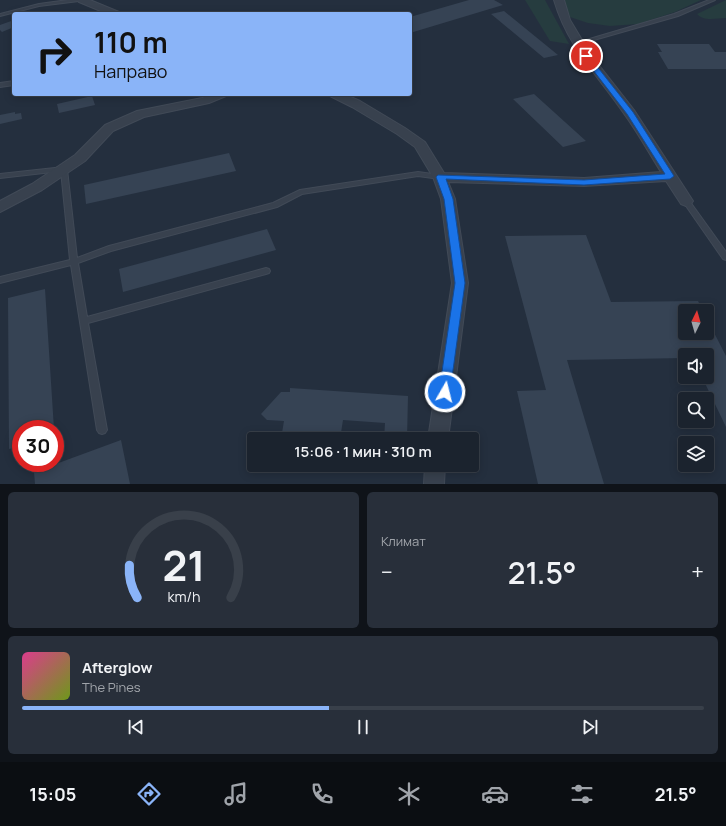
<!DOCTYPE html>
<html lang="ru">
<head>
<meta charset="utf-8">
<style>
	body { margin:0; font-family:Manrope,sans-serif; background:#282f3a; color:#f1f3f6; height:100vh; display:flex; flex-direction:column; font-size:15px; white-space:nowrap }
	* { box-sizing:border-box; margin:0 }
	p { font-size:13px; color:#a0a4aa }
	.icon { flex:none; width:22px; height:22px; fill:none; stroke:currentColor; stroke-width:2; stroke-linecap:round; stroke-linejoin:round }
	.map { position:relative; height:484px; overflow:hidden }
	.details { display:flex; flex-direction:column; gap:8px; padding:8px; background:#0f1319; flex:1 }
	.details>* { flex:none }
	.banner { position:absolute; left:12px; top:12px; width:400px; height:84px; border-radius:4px; box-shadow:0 2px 10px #0003,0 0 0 1px #39404a; background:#8ab4f8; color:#111; overflow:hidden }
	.needle { width:26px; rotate:5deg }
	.fabs { position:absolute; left:678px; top:304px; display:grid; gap:8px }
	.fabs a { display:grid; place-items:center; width:36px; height:36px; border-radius:4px; background:#1b232e; box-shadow:0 2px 10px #0003,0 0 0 1px #39404a; font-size:20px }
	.speed { position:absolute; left:12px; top:420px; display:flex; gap:8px; font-size:20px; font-weight:700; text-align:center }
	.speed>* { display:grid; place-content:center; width:52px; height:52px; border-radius:50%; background:#1b232e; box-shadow:0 2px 10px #0003,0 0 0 1px #39404a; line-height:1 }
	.speed .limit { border:6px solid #d22; background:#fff; color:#111 }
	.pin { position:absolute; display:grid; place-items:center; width:34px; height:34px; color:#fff; margin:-17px; border:2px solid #fff; border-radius:50%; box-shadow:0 1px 4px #0007 }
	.me { position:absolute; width:44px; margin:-22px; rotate:8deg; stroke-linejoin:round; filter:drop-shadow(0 0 3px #0008) }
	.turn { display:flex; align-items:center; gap:14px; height:84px; padding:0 16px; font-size:18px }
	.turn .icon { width:52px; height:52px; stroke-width:2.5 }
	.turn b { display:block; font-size:28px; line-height:34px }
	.big { font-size:30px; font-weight:600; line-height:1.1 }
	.details .tile { flex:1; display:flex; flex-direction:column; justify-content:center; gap:6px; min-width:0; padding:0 14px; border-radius:6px; background:#282f3a }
	.details .dial { align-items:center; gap:0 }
	.dial svg { height:104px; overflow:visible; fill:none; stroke:#39404a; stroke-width:7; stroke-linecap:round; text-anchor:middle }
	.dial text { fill:#f1f3f6; stroke:none }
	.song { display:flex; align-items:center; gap:12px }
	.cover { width:48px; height:48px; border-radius:6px; background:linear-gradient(135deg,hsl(330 70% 55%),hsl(80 70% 35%)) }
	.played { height:4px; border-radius:2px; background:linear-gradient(90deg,#8ab4f8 45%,#39404a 45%) }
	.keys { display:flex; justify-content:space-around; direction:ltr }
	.heat { display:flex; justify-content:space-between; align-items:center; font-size:22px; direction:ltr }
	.details .tiles { flex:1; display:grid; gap:8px; grid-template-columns:1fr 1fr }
	.tile:last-child { grid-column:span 2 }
	.trip { position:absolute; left:247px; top:432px; width:232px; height:40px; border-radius:4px; background:#1b232e; box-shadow:0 2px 10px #0003,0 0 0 1px #39404a; font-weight:600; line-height:40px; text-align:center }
	.menu { display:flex; height:64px; justify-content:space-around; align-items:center; background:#0b0e12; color:#a0a4aa }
	.menu .icon { width:28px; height:28px }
	.menu .current { color:#8ab4f8 }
	.menu b { font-size:18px; color:#f1f3f6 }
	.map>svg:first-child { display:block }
	.green { fill:#263c3f }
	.building { fill:#364354 }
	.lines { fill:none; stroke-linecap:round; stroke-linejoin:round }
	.lane-casing { stroke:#414a57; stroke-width:2 }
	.street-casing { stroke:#414a57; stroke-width:2 }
	.lane { fill:#38414e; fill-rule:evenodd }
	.street { fill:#38414e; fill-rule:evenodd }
	.route { fill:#1a73e8; stroke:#114b97 }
</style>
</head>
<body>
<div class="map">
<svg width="726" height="484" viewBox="0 0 726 484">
	<rect width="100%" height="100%" fill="#242f3e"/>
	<!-- green -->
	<path class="green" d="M525,0H545L569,44L550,41Z
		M563,0H701L675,12L638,24L610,26L588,23L570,17Z
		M726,0V18C716,18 704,22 697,14Z"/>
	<!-- building -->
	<path class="building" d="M469,0H494L503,5L410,33V17Z
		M504,11L558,55L544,58L491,14Z
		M14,20V27L2,32L0,30V25Z
		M657,44H709L715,52H726V69H668L658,52H662Z
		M534,94L586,141L563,147L513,99Z
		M92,96L95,105L59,113L57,104Z
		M15,112V114L21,113L22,119L0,124V115Z
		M229,153L236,171L86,204L84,185Z
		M267,229L276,250L123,292L119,269Z
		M586,235L611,302L698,301L703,311H685V333H707V319L726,356V427L702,377H707V355H685V358L567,360L604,484H538L517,391L546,390L505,236Z
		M45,289L54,429H21V446L9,449L8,298Z
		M290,388L408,396L407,439H384L385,423L343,420L340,439H281L284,421L267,420L261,414L281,392H290Z
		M121,440L130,484H35L34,472Z"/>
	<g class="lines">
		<!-- lane casing -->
		<g class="lane-casing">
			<path id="lane" d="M68,0H81L79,1L39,6L0,16V14L39,4Z
				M709,0H715L678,16L580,44L576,43L674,14Z
				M14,81V85L0,87V83Z
				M64,167L67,169L77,258L109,246L273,203L300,190L418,172L440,175L443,177L440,179L418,176L302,194L277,207L111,251L78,263L87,317L266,268L269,269L270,271L269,273L266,274L88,323L107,430L105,433L102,434L99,433L97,430L71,265L0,283V277L70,260L61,171L0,178V174Z
				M684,199H688L726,252V260L723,259L684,203L683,201Z"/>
		</g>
		<!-- street casing -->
		<g class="street-casing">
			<path id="street" d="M77,0H90L119,12L121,14H108L79,2Z
				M554,0H564L570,20L591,55L634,110L693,201L691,204L686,206L681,204L666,181L584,186L448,182L455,199L468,283L448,439H428L452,283L441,199L433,177L415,147L397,134L352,107L330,96L328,94H344L360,101L405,128L425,142L444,173L584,178L661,172C649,153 638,133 625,115C598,75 568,48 554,0Z
				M212,94H228L226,96L209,103L144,117L113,131L85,161L42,190L0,212V201L32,184L75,155L105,125L137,111L202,98Z
				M425,465H445L444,484H424Z"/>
		</g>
		<!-- lane -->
		<use href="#lane" class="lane"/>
		<!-- street -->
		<use href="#street" class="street"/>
	</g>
	<!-- route -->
	<path class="route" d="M583,55H588L633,112L674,176L670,179L584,185L446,179L453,199L465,283L450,392L449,396L445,397L441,396L439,392L455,283L444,199L436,177L438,175L584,180L665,174L627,114L583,57Z"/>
</svg>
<div class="fabs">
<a><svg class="needle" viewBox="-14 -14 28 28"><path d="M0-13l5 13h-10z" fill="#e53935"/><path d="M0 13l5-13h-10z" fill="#a0a4aa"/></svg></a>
<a><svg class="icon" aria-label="sound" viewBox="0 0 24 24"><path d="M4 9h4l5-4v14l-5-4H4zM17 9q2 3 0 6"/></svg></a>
<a><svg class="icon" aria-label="search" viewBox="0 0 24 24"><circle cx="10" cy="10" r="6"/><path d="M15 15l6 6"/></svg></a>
<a><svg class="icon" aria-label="layers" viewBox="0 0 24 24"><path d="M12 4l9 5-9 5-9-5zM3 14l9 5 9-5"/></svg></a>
</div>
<div class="speed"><div class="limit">30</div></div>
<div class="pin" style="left:586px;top:56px;background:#d93025"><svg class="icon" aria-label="arrive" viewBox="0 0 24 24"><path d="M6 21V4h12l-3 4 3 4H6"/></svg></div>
<svg class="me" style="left:445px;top:392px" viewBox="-20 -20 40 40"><circle r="17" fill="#1a73e8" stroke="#fff" stroke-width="3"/><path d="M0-11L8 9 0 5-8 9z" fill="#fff"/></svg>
<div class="trip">15:06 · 1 мин · 310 m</div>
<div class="banner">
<div class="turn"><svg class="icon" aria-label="right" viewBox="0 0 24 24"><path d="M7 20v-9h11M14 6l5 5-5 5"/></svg><div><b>110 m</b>Направо</div></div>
</div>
</div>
<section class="details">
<div class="tiles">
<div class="tile dial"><svg viewBox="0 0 100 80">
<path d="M14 69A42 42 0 1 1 86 69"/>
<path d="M14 69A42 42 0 0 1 8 44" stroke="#8ab4f8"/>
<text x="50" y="56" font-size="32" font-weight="700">21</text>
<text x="50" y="72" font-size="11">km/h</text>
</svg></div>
<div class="tile"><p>Климат</p>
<div class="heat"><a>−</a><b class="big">21.5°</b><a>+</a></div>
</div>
<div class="tile">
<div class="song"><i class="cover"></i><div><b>Afterglow</b><p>The Pines</p></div></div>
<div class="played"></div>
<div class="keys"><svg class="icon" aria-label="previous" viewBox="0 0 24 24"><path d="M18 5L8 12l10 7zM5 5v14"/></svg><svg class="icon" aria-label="pause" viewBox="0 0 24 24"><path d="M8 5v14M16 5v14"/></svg><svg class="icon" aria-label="next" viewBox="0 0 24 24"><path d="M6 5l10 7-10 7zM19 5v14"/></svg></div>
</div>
</div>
</section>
<nav class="menu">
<b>15:05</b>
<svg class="icon current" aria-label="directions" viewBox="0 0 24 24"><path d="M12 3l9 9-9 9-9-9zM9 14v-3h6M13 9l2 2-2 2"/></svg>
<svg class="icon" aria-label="music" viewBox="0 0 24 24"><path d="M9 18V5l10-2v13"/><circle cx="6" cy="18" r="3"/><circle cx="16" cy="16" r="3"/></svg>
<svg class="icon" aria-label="phone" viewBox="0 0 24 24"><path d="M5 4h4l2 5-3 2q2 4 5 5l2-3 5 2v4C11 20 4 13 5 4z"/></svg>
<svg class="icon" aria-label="climate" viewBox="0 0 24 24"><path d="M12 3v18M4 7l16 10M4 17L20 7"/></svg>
<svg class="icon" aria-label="car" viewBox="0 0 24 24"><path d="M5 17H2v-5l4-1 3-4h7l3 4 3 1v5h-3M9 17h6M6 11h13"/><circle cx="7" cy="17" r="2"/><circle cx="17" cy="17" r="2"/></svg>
<svg class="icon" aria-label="filters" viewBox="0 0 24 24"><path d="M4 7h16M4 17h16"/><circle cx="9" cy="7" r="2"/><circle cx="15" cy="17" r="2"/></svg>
<b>21.5°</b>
</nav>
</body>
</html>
